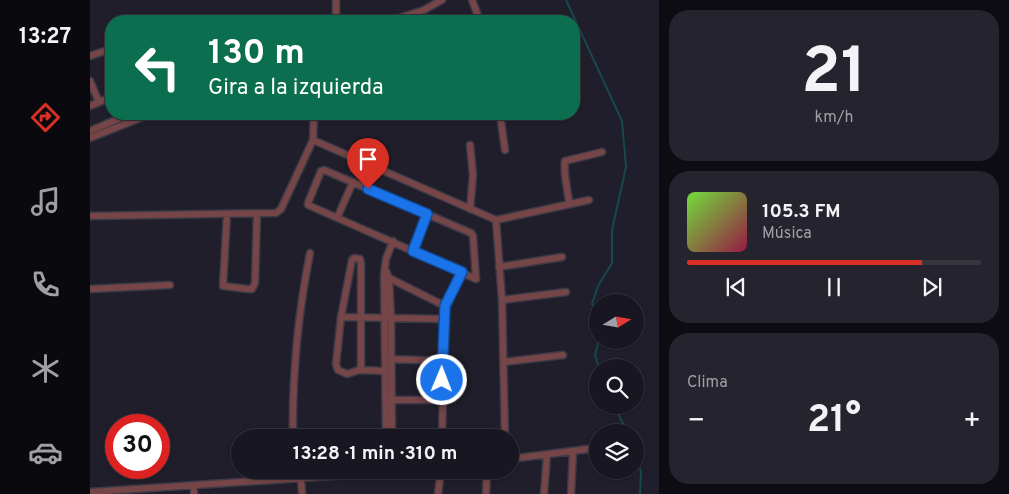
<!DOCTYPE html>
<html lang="es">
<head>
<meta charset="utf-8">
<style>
	body { margin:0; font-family:Overpass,sans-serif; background:#25232d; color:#f1f3f6; height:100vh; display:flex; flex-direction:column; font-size:19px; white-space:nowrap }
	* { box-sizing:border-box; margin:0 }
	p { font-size:16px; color:#9f9fa5 }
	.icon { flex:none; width:28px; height:28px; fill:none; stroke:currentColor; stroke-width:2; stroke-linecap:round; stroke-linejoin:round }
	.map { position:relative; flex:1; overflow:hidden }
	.details { display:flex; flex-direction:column; gap:10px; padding:10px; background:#0d0c12; width:350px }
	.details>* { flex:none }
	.banner { position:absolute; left:15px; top:15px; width:475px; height:105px; border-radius:20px; box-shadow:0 1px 4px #0004,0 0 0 1px #36353e; background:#0b6e4f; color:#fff; overflow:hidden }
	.needle { width:32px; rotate:79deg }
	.fabs { position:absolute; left:499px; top:294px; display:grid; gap:10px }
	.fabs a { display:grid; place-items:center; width:55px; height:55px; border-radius:50%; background:#181620; box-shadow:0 1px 4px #0004,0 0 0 1px #36353e; font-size:25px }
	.speed { position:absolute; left:15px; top:414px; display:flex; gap:10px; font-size:25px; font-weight:700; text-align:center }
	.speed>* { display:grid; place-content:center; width:65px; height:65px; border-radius:50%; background:#181620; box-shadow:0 1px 4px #0004,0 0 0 1px #36353e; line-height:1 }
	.speed .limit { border:8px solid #d22; background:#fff; color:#111 }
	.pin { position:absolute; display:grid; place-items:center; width:42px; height:42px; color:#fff; margin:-51px -21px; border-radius:50% 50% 50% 0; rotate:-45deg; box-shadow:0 0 5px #0007 }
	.pin .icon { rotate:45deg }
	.me { position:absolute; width:55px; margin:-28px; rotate:1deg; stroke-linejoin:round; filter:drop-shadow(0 0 4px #0008) }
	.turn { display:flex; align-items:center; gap:18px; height:105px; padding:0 20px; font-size:22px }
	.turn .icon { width:65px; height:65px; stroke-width:2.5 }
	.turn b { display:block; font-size:35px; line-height:42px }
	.big { font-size:38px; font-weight:700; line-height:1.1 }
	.details .card { flex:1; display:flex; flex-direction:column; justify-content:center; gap:8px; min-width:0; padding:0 18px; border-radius:20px; background:#25232d }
	.details .dial { align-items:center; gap:0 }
	.dial b { font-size:65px; line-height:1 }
	.song { display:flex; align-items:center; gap:15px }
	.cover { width:60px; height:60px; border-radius:8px; background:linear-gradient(135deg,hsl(100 70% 55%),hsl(340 70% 35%)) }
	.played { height:5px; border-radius:2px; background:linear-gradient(90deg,#d93025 80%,#36353e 80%) }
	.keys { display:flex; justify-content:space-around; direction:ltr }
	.heat { display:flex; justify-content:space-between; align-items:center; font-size:28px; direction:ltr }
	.trip { position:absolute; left:141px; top:429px; width:288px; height:50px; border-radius:25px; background:#181620; box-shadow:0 1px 4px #0004,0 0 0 1px #36353e; font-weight:700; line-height:50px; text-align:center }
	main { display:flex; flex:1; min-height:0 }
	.menu { display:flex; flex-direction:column; width:90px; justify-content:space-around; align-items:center; background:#0a090d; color:#9f9fa5 }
	.menu .icon { width:35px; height:35px }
	.menu .selected { color:#d93025 }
	.menu b { font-size:22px; color:#f1f3f6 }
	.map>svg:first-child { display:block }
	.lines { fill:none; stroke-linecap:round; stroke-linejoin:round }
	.stream { stroke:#16484e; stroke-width:2 }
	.street-casing { stroke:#3c3a46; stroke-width:9 }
	.street { stroke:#754547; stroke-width:6 }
	.route-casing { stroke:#114b97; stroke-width:12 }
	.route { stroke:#1a73e8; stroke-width:9 }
</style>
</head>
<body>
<main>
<nav class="menu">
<b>13:27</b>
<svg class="icon selected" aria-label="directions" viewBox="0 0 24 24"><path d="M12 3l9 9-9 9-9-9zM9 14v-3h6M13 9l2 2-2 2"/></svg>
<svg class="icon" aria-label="music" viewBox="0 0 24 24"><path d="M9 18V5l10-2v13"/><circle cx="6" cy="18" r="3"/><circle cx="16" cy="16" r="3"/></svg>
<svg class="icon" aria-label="phone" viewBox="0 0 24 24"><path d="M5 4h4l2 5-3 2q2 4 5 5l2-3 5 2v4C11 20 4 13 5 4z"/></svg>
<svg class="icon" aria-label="climate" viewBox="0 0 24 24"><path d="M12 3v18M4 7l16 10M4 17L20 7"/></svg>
<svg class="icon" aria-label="car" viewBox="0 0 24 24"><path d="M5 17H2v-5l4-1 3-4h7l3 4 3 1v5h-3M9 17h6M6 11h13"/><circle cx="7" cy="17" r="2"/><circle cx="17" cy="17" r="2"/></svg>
</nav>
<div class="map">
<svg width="569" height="494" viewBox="0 0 569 494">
	<rect width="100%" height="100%" fill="#201e2a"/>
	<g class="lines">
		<!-- stream -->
		<path class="stream" d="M476,0L532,121L536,167L522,230V263L508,286L502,304L508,315
			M509,368L505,355L509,340
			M524,405L537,432
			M545,453L551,472L550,494"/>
		<!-- street casing -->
		<g class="street-casing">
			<path id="street" d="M382,0L390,21
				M246,21V0
				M300,21L334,10L352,0
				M0,56L21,49
				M0,81L9,102
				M0,106L21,97
				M410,114L415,150
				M0,131L40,114
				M0,138L60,114
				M223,140L406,220L499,200
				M380,145L383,175L380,209
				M234,170L381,233L383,236L386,279L218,205V203L231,171Z
				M479,203C478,189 473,175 475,161L512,152
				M137,214L133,286L158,289H162L165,283L167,214
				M0,216L186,213L191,209L223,140L224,114
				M247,218L263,182
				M406,220L412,300L415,438
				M323,251L337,214
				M264,258L270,259L271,263V366L269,370L257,374L248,370L246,364L251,317L262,260Z
				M409,267L472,257
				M296,271L299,278L301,318L302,438
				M299,278L355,306
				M0,289L80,285
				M412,300L476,292
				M251,317L354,319
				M299,359L353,361
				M414,362L473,355
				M269,370L296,371
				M298,400H352
				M203,438C202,375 208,314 220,253
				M296,438L294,276L296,259L303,241
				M352,438L355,306L372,272
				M420,459L506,448
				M211,478L212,494
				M104,486V494
				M0,492L333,470
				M348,494L351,470
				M396,494L397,470
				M454,494L457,455
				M481,494L483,452"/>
		</g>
		<!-- street -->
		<use href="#street" class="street"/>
	</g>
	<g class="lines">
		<!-- route casing -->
		<g class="route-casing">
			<path id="route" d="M278,189L337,214L323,251L372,272L355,306L352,380"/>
		</g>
		<!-- route -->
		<use href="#route" class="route"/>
	</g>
</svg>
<div class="fabs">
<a><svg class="needle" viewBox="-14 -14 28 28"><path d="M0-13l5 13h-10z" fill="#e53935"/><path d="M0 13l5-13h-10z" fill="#9f9fa5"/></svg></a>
<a><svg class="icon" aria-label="search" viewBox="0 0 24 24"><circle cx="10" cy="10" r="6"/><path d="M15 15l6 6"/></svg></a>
<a><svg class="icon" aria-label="layers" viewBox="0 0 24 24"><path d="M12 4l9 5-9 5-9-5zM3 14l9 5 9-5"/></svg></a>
</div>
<div class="speed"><div class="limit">30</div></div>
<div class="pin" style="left:278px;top:189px;background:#d93025"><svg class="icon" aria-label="arrive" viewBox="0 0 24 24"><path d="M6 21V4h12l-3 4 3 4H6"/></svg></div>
<svg class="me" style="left:352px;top:380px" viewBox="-20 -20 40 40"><circle r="17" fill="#1a73e8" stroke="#fff" stroke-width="3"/><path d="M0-11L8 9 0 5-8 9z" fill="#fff"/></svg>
<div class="trip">13:28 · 1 min · 310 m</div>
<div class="banner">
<div class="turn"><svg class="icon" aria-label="left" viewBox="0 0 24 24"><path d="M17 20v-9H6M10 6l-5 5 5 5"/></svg><div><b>130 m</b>Gira a la izquierda</div></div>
</div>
</div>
<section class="details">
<div class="card dial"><b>21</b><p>km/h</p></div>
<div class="card">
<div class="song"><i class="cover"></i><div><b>105.3 FM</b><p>Música</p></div></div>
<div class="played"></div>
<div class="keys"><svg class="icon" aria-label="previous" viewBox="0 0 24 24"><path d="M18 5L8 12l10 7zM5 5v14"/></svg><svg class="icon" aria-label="pause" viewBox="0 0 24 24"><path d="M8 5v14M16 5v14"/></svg><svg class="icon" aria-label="next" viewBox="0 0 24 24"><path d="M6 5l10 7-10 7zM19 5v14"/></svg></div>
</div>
<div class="card"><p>Clima</p>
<div class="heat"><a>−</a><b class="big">21°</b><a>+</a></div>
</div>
</section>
</main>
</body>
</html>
